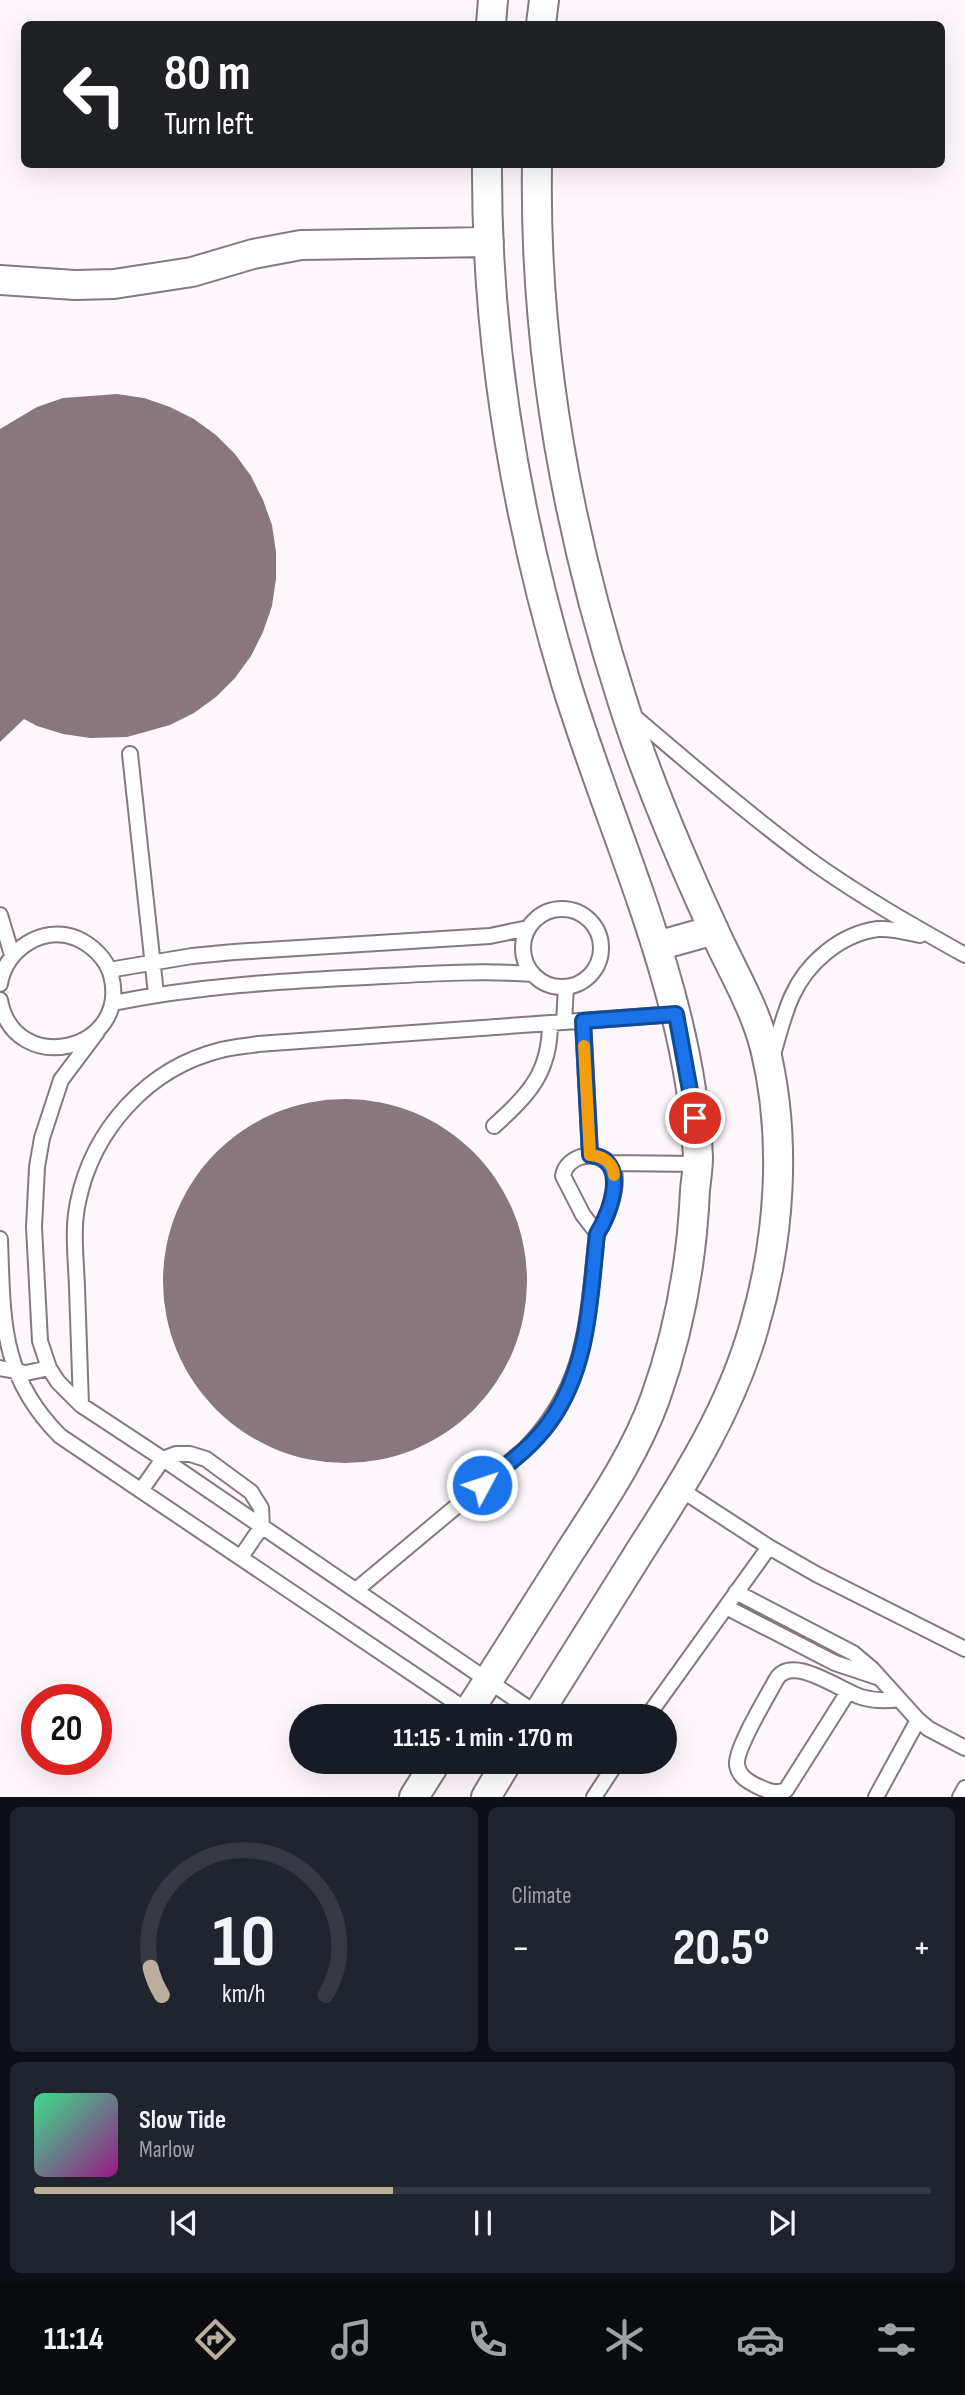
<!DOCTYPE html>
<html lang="en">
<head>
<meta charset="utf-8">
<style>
	body { margin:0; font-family:"Sofia Sans Condensed",sans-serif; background:#20242c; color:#f1f3f6; height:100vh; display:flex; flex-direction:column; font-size:26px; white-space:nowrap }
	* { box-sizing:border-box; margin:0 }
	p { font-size:23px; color:#9ea1a6 }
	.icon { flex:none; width:38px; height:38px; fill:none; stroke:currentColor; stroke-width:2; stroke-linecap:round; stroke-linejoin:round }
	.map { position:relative; height:1797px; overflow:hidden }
	.details { display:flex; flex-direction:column; gap:10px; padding:10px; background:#0d0f14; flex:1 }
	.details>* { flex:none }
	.banner { position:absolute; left:21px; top:21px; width:924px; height:147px; border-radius:10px; box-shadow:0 7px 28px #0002; background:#202124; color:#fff; overflow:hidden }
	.speed { position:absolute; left:21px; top:1684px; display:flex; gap:14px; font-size:35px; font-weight:700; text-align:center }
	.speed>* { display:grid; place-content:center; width:91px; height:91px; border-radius:50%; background:#171b24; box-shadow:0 7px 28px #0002; line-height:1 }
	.speed .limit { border:10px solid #d22; background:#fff; color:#111 }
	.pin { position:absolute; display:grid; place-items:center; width:60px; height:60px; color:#fff; margin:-30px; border:4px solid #fff; border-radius:50%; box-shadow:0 2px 7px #0007 }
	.me { position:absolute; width:77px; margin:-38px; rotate:50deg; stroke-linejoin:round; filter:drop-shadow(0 0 5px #0008) }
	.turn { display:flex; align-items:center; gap:24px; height:147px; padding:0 28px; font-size:32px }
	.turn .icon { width:91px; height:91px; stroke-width:2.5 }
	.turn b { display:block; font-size:49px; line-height:60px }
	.big { font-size:52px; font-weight:700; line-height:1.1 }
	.details .widget { flex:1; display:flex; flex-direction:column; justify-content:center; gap:10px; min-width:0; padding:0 24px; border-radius:10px; background:#20242c }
	.details .dial { align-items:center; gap:0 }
	.dial svg { height:182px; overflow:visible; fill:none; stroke:#363941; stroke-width:7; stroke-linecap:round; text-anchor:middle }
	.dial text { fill:#f1f3f6; stroke:none }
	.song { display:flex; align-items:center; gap:21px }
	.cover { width:84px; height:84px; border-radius:10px; background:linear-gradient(135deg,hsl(150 70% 55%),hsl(310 70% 35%)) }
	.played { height:7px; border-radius:4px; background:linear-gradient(90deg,#baae9c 40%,#363941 40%) }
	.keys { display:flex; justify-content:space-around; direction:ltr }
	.heat { display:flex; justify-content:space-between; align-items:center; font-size:38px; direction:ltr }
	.details .tiles { flex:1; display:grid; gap:10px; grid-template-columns:1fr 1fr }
	.widget:last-child { grid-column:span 2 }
	.trip { position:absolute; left:289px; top:1704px; width:388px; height:70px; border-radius:35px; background:#171b24; box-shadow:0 7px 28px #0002; font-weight:700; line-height:70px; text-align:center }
	.menu { display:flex; height:112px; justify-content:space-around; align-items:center; background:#090b0e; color:#9ea1a6 }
	.menu .icon { width:49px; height:49px }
	.menu .on { color:#baae9c }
	.menu b { font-size:32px; color:#f1f3f6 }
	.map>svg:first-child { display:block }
	.building { fill:#88787e }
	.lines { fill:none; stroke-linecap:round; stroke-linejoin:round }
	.service-casing { stroke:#857882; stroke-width:18 }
	.minor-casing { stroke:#857882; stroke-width:32 }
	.service { stroke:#fff; stroke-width:14 }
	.minor { stroke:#fff; stroke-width:28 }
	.route-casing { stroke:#114b97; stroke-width:18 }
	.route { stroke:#1a73e8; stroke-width:12 }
	.slow { stroke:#f59e0b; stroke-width:12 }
</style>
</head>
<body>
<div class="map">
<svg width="965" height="1797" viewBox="0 0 965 1797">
	<rect width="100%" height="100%" fill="#fef8fd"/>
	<!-- building -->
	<path class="building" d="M117,394L144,398L170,407L194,419L216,435L235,454L251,476L263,500L272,525L276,552V579L272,606L263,632L251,656L235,678L216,697L194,713L170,725L127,737L90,738L63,734L37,726L24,719L0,742V429L37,407L63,398Z
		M163 1281a182 182 0 1 1 364 0a182 182 0 1 1-364 0Z"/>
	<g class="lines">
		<!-- service casing -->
		<g class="service-casing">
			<path id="service" d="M630,713C690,764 750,816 814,863C862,897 913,926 965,955
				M130,754L156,994
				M523 948a39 39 0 1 1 78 0a39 39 0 1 1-78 0Z
				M0,915L12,955
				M109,970L192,956L234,952L490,936L528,928
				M0,984C5,950 42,925 76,938C92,945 106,958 111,975C131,1052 14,1078 0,1000
				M113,1003C197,986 281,981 367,977C422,974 478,970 533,974
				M583,1021L590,1155
				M564,1022L566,987
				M97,1032L61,1080L42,1138L37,1167L34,1227L40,1341L49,1368L58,1382L81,1405L163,1459L537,1714
				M772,1058C778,1038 783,1016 792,996C807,963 840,934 878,929C892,928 906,932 920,935
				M494,1126C529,1094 550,1073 550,1023
				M610,1163L698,1164
				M0,1239C3,1320 0,1376 60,1436L471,1713
				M0,1368L26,1373L49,1368
				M81,1405C80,1366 78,1326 77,1287C76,1259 72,1229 78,1202C93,1129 148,1068 221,1050C233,1047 246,1046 258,1044L676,1014
				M142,1489L163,1459L176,1454H190L206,1459L251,1492L261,1508L262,1526L241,1557
				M680,1489L769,1547L816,1574L965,1649
				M356,1590L524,1450C589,1384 587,1320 597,1233C607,1220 622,1180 611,1165C598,1148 566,1155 563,1176L583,1215L597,1233
				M736,1592L853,1653L872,1669L918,1720L929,1729L965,1748
				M726,1607L835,1663L880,1678
				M848,1692L786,1790C774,1795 766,1790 755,1785C746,1780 739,1776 737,1765C735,1749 767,1697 776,1680C791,1653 839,1690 861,1697C874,1701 886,1701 899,1699
				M647,1717L769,1547
				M594,1797L617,1762
				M876,1797L918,1720
				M960,1797L965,1788"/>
		</g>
		<!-- minor casing -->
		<g class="minor-casing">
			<path id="minor" d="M491,24L493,0
				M541,24L544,0
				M0,280L75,285L114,284L192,272L253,254L301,245L489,242
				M657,946L714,930
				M465,1717C500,1661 536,1606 571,1550C602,1502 635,1454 655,1399C679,1332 692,1261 695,1190C696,1179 698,1169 698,1157C690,991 614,840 566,683C516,516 486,340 487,164
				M536,1717C571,1661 607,1604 642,1548C687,1478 731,1408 754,1327C780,1239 787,1138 765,1048C754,1005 730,967 712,926C679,854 647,779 623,703C567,529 534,347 537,164
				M414,1797L436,1762
				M486,1797L507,1762"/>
		</g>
		<!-- service -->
		<use href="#service" class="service"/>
		<!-- minor -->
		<use href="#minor" class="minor"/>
	</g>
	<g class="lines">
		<!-- route casing -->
		<g class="route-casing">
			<path id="route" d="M482,1485C505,1466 531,1448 549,1423C589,1369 590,1298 597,1234C611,1212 630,1159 590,1155L583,1021L676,1014L695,1118"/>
		</g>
		<!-- route -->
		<use href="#route" class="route"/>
		<!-- slow -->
		<path class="slow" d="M584,1046L590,1155C602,1156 613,1162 614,1175"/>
	</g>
</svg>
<div class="speed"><div class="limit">20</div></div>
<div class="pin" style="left:695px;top:1118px;background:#d93025"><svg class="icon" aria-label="arrive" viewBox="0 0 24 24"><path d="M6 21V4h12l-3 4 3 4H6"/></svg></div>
<svg class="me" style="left:482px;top:1485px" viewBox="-20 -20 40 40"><circle r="17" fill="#1a73e8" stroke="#fff" stroke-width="3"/><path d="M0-11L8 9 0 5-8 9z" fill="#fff"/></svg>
<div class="trip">11:15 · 1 min · 170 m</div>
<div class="banner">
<div class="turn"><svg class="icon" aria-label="left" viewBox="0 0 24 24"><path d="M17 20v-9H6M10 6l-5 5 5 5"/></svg><div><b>80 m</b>Turn left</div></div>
</div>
</div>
<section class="details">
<div class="tiles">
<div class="widget dial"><svg viewBox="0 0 100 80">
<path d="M14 69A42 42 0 1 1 86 69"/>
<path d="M14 69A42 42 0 0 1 9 57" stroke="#baae9c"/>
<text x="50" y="56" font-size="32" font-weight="700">10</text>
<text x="50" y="72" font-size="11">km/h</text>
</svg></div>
<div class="widget"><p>Climate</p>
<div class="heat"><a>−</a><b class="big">20.5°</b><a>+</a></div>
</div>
<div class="widget">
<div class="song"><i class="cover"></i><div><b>Slow Tide</b><p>Marlow</p></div></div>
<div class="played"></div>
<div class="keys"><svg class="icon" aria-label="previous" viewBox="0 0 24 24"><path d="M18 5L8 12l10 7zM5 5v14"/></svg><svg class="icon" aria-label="pause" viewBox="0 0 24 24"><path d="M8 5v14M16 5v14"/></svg><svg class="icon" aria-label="next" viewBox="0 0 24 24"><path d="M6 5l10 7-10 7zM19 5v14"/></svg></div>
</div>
</div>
</section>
<nav class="menu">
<b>11:14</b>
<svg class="icon on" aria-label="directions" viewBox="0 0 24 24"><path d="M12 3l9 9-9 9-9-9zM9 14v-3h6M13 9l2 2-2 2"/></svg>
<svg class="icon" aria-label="music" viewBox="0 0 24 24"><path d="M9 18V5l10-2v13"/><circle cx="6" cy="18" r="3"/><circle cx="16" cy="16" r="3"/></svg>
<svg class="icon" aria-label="phone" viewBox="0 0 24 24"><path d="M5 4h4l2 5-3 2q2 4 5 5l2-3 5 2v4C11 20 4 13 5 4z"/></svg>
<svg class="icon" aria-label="climate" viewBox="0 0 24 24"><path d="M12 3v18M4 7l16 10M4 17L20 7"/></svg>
<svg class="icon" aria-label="car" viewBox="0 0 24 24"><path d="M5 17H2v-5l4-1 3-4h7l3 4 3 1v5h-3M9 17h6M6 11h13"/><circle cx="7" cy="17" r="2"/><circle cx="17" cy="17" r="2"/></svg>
<svg class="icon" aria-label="filters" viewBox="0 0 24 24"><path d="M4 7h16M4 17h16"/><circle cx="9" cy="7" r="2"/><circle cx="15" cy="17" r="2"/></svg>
</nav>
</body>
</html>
